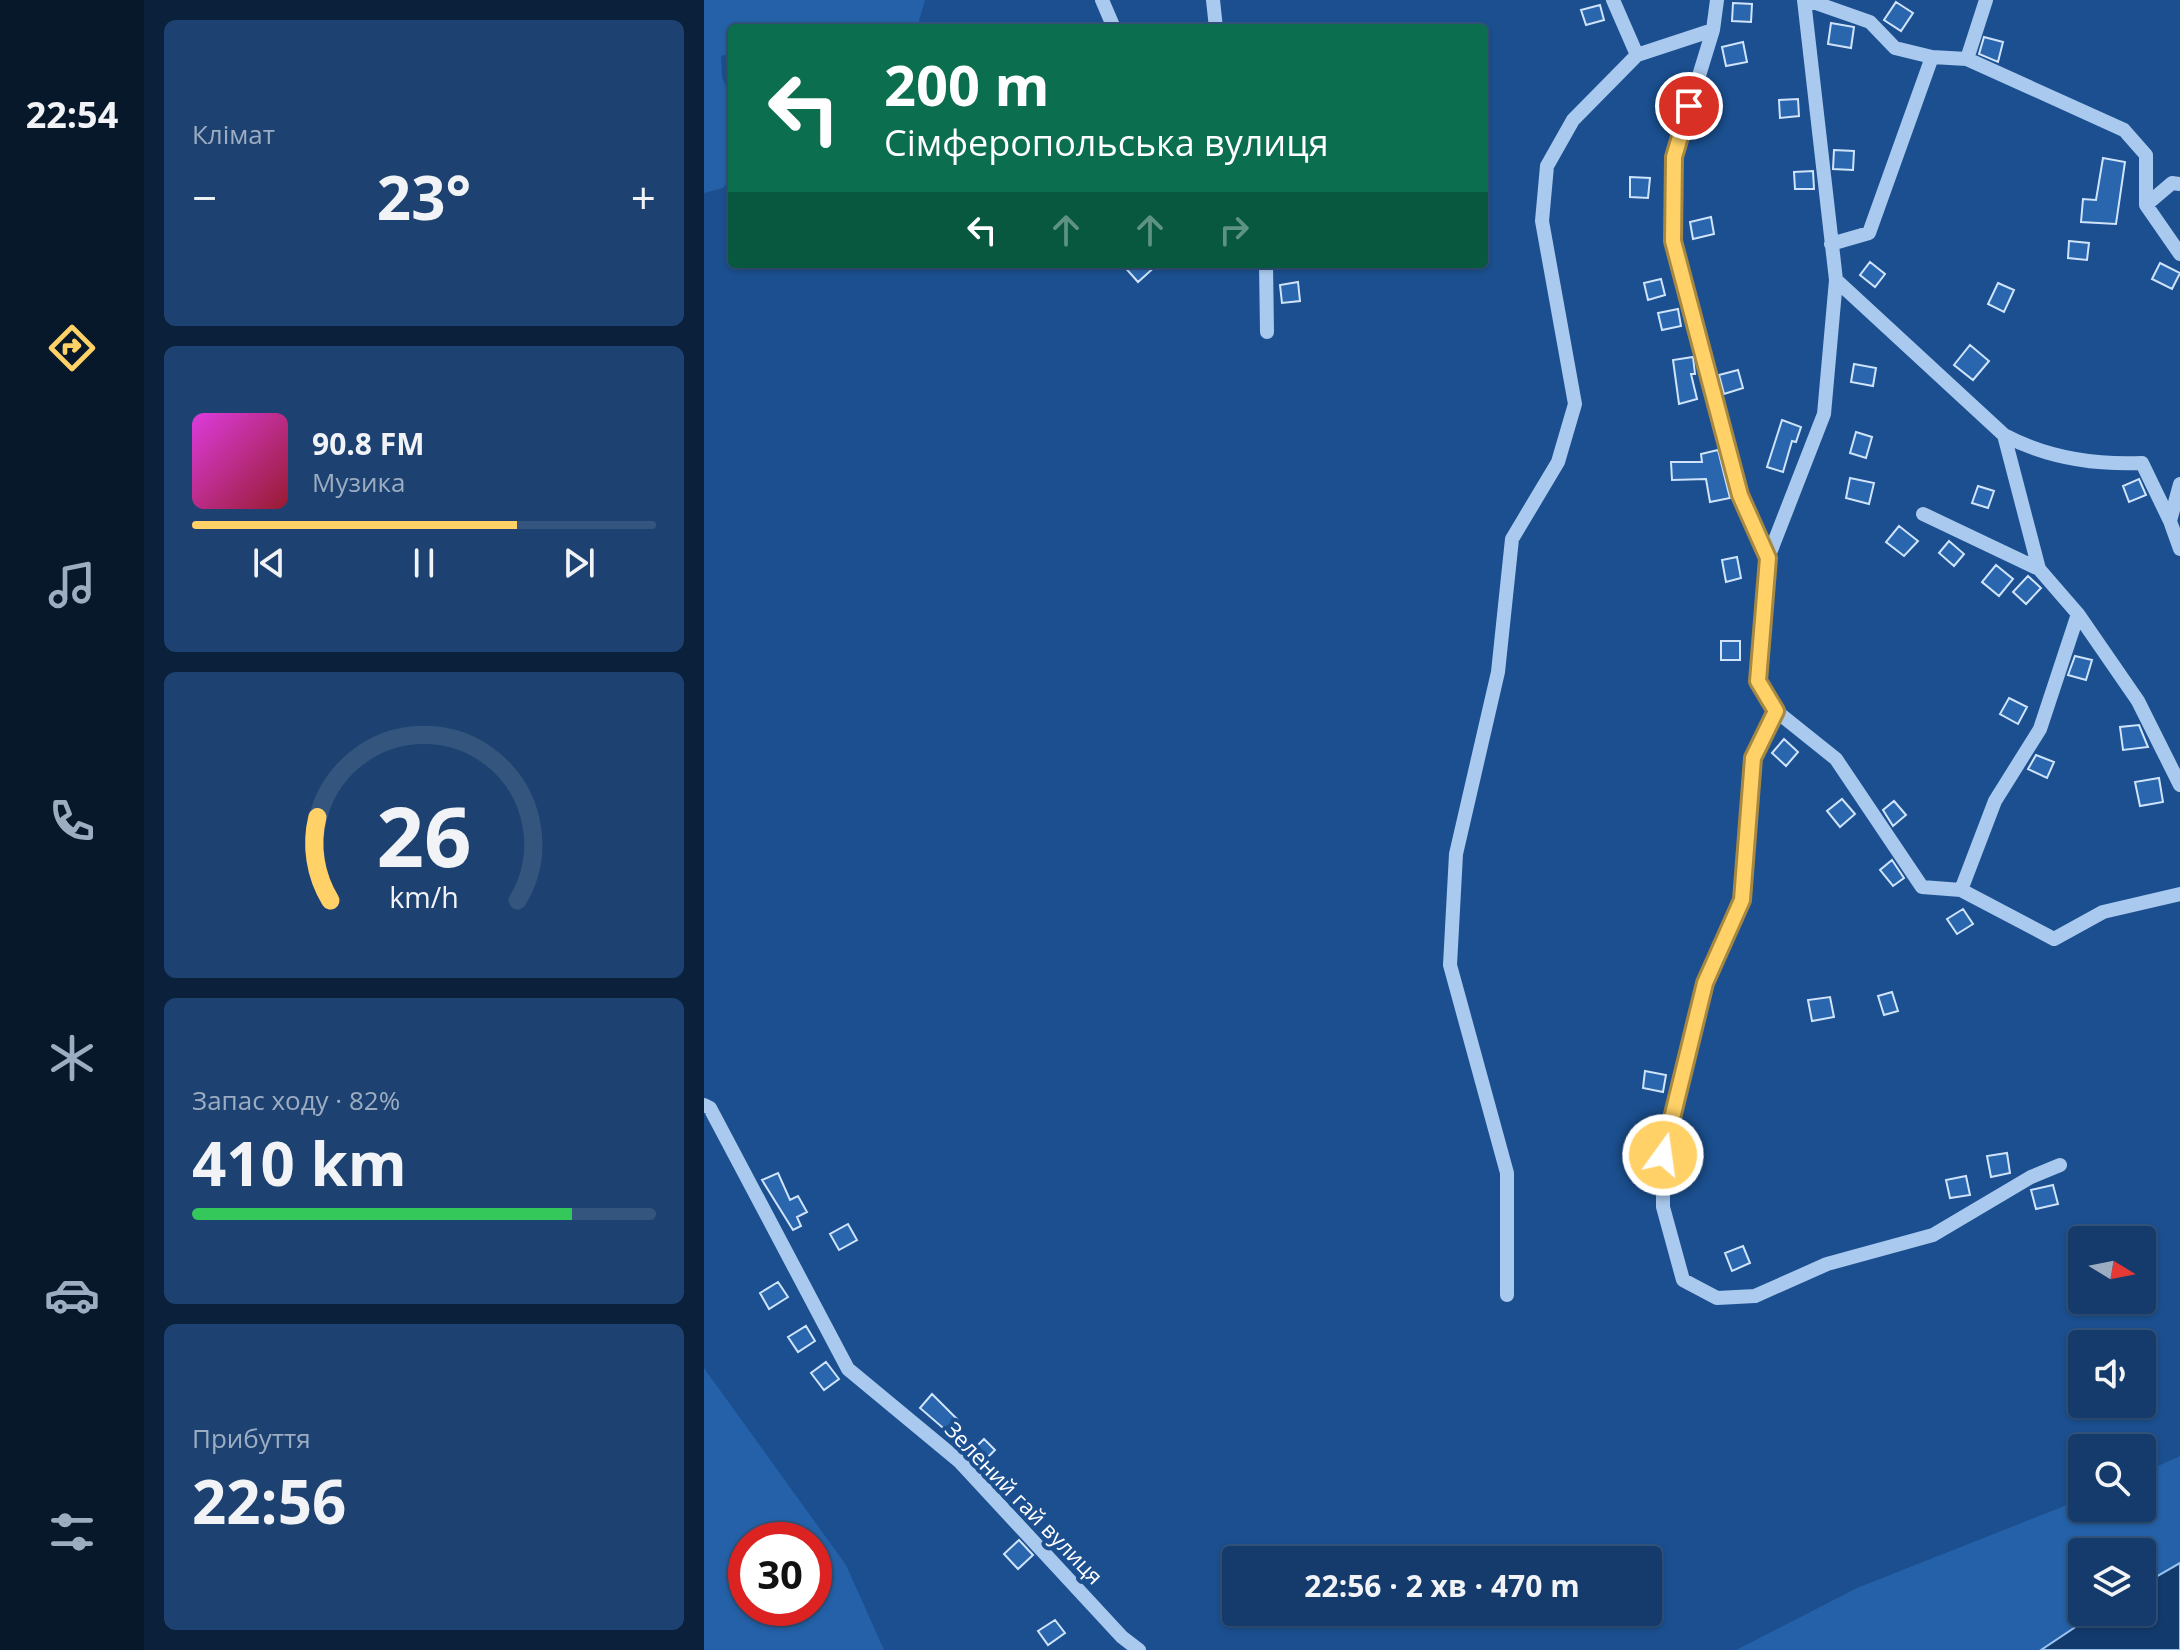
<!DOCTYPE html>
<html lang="uk">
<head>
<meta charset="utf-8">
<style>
	body { margin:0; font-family:"Open Sans",sans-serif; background:#1d4271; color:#f1f3f6; height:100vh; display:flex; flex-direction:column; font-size:30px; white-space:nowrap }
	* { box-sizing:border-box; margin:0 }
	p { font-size:26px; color:#9dadc1 }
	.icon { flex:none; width:44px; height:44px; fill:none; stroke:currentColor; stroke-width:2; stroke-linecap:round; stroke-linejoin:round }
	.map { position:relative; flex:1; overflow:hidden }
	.drawer { display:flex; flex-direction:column; gap:20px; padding:20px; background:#0b203b; width:560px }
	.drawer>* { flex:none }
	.guide { position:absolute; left:24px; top:24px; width:760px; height:244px; border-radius:8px; box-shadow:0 2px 6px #0004,0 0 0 2px #33557e; background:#0b6e4f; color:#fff; overflow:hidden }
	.needle { width:52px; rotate:100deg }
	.buttons { position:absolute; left:1364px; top:1226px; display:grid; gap:16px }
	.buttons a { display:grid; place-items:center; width:88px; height:88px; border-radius:8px; background:#143b6b; box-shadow:0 2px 6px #0004,0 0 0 2px #33557e; font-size:40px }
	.speed { position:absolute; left:24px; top:1522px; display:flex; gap:16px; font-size:40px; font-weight:700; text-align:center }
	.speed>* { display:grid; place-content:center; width:104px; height:104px; border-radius:50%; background:#143b6b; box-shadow:0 2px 6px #0004,0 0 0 2px #33557e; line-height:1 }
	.speed .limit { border:12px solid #d22; background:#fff; color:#111 }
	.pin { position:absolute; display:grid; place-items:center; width:68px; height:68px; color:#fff; margin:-34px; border:4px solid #fff; border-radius:50%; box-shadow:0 2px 8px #0007 }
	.me { position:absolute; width:88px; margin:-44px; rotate:14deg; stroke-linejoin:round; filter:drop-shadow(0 0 6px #0008) }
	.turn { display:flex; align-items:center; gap:28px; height:168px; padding:0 24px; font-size:36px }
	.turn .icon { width:104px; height:104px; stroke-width:2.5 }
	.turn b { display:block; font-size:56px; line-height:68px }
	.lanes { display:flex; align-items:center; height:76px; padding:0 24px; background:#0003; justify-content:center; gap:40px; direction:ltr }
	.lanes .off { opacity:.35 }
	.big { font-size:60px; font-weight:700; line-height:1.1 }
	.drawer .widget { flex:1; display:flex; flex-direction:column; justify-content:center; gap:12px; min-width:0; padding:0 28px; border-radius:12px; background:#1d4271 }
	.drawer .dial { align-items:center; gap:0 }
	.dial svg { height:208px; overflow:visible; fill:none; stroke:#33557e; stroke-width:7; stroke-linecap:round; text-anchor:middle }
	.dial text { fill:#f1f3f6; stroke:none }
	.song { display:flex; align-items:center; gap:24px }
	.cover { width:96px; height:96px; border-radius:12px; background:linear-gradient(135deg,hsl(300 70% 55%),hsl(350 70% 35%)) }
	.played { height:8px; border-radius:4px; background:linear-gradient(90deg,#ffd166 70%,#33557e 70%) }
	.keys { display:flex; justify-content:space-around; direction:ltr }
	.heat { display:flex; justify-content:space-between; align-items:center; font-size:44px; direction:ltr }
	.charge { height:12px; border-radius:6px; background:linear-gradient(90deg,#34c759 82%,#33557e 0) }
	.trip { position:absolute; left:518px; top:1546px; width:440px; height:80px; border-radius:8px; background:#143b6b; box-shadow:0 2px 6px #0004,0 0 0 2px #33557e; font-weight:700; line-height:80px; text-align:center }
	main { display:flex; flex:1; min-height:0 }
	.tab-bar { display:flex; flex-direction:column; width:144px; justify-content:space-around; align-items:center; background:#08182b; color:#9dadc1 }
	.tab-bar .icon { width:56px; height:56px }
	.tab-bar .selected { color:#ffd166 }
	.tab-bar b { font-size:36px; color:#f1f3f6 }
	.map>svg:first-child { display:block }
	.green { fill:#2461a8; fill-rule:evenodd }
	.water { fill:#123a6d; stroke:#9cc4f0; stroke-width:2 }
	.building { fill:#2a66ad; stroke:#cfe3fa; stroke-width:2 }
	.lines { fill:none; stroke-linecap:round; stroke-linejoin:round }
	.minor { stroke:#a9c9ee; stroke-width:14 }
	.route-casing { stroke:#a68842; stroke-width:20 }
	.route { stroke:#ffd166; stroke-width:14 }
	.labels { text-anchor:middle; stroke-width:8; stroke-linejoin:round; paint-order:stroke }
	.street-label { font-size:22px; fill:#fff; stroke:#1b4f8f }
</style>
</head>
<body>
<main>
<nav class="tab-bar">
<b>22:54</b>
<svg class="icon selected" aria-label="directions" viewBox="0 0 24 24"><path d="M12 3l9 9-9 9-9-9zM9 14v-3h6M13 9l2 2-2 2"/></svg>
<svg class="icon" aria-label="music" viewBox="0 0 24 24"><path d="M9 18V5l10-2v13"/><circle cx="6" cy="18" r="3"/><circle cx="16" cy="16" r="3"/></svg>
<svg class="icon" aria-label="phone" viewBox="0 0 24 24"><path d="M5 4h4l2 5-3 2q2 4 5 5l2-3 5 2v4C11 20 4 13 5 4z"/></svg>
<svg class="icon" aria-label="climate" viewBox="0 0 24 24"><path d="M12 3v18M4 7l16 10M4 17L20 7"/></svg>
<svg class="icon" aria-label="car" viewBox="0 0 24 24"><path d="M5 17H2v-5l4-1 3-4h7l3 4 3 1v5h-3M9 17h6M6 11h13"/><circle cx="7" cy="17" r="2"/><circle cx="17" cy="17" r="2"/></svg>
<svg class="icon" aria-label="filters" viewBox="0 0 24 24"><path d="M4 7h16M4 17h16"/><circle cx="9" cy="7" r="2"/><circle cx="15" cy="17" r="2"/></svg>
</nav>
<section class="drawer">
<div class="widget"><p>Клімат</p>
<div class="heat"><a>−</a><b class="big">23°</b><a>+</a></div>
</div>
<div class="widget">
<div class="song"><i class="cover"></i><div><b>90.8 FM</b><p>Музика</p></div></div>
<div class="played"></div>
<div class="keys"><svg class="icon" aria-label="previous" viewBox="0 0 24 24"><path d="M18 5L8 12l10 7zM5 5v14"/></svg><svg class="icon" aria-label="pause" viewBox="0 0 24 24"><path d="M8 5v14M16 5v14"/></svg><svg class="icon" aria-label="next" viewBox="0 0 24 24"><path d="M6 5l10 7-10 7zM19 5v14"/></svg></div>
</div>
<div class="widget dial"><svg viewBox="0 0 100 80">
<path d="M14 69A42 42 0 1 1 86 69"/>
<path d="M14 69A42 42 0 0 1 9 37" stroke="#ffd166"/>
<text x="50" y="56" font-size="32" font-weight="700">26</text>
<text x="50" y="72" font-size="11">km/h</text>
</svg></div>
<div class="widget"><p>Запас ходу · 82%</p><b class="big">410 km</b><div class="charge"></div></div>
<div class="widget"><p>Прибуття</p><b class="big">22:56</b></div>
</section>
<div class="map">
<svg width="1476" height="1650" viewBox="0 0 1476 1650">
	<rect width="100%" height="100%" fill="#1b4f8f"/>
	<!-- green -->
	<path class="green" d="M0,0H221L213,28H28V53L17,56L18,77L28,100V177L19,188L0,193Z
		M0,1368L142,1565L180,1650H0ZM42,1540H110V1608H42Z
		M1476,1456V1563L1438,1585V1552H1378V1612H1394L1337,1650H1032L1153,1588L1378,1499V1508H1438V1473Z"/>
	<!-- water -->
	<path class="water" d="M1476,1563V1650H1337L1394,1612H1438V1585Z"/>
	<!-- building -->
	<path class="building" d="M1192,2L1209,13L1197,31L1180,20Z
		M1029,3L1048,4L1047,22L1028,21Z
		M896,5L900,20L882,25L877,10Z
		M1127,23L1150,27L1147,48L1124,44Z
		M1280,37L1299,42L1294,62L1275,54Z
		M1039,42L1043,62L1022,66L1018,47Z
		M1094,99L1095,116L1076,118L1075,100Z
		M1130,150L1150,151L1149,170L1129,169Z
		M1399,158L1421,162L1412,224L1377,222L1379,199L1392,200Z
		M1109,171L1110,189H1091L1090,172Z
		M926,177L946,178L944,198L926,197Z
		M1007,217L1010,234L989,239L986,222Z
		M1365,241L1385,243L1383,260L1364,258Z
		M1166,262L1181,274L1171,287L1156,275Z
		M1456,263L1476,273L1468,289L1448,279Z
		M418,264H454L434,282Z
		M957,279L961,295L944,300L940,283Z
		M594,282L596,301L578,303L576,285Z
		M1294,283L1310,290L1300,312L1284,304Z
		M974,309L977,326L958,330L954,313Z
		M1266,345L1285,361L1269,380L1250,365Z
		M989,357L991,374H987L993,399L975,404L969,360Z
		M1150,364L1172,368L1169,386L1147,382Z
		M1034,370L1039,388L1020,394L1015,375Z
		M1078,420L1097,427L1092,442L1088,441L1079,472L1063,467Z
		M1152,432L1168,437L1162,458L1146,453Z
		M1014,450L1026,498L1006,502L1002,479L968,480L967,462H998L997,454Z
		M1146,478L1170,483L1165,504L1142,498Z
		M1435,479L1442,495L1425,502L1419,486Z
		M1274,486L1290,491L1284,508L1268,503Z
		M1195,526L1214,541L1200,556L1182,542Z
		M1245,541L1260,554L1250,566L1235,553Z
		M1033,557L1037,578L1022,582L1018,560Z
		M1292,565L1309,579L1295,596L1278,582Z
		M1324,576L1337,588L1322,604L1309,592Z
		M1017,641H1036V660H1017Z
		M1371,656L1388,660L1382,680L1364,675Z
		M1305,698L1323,707L1314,724L1296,714Z
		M1435,725L1444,747L1419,750L1416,727Z
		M1080,739L1094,752L1082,766L1068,753Z
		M1332,755L1350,762L1343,778L1324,769Z
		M1455,778L1459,802L1436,806L1431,782Z
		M1138,799L1151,814L1136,827L1123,811Z
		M1190,801L1202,815L1189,826L1179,810Z
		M1188,860L1200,878L1189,886L1176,870Z
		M1259,909L1269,924L1253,934L1243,919Z
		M1188,992L1194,1011L1180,1015L1174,996Z
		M1126,997L1130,1017L1108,1021L1104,1000Z
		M941,1071L962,1075L959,1092L939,1088Z
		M1303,1153L1306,1173L1287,1177L1283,1156Z
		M74,1173L86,1200L94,1196L103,1212L93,1217L97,1226L89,1230L58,1180Z
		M1262,1176L1266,1195L1246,1198L1242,1180Z
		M1349,1185L1354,1204L1332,1209L1327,1190Z
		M144,1224L153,1240L135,1250L126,1234Z
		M1039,1246L1046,1263L1028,1271L1021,1253Z
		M74,1282L84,1297L65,1309L56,1293Z
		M102,1326L111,1341L94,1352L84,1337Z
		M122,1362L135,1379L120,1390L107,1373Z
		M228,1394L257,1423L246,1434L216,1408Z
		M280,1439L291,1450L277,1464L266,1453Z
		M315,1540L329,1555L314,1569L300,1554Z
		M351,1620L361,1633L344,1645L334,1631Z"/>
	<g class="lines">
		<!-- minor -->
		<path class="minor" d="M398,0L410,28
			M509,0L512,28
			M909,0L933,55
			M1013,0L1009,30L970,157L969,241L1036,495L1064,558L1054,681L1072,711L1132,759L1218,887L1257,890L1350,939L1399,912L1476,894
			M1103,0L1166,22L1191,48L1228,57L1263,59L1420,130L1442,155V205L1476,254
			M1263,59L1282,0
			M1442,205L1468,183L1476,184
			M1127,244L1165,233L1228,57
			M562,264L563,332
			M1132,280L1300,435L1335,569L1374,614L1434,701L1476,785
			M1300,435C1343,458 1390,465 1438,463L1466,521
			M1476,484L1466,521L1476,549
			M1219,514L1335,569
			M1064,558L1120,414L1132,280L1100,0
			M1072,711L1049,758L1038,900L1001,983L959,1155V1207L979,1280L1013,1298L1051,1296L1123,1264L1229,1235L1327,1177L1356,1165
			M1257,890L1291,801L1336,729L1374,614
			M0,1105L6,1108L144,1369L255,1461L418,1637L435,1650
			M803,1295V1173L746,965L752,854L794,672L808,539L854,462L871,404L838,221L843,166L869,120L933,55L1009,30"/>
	</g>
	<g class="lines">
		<!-- route casing -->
		<g class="route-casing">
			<path id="route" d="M959,1155L1001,983L1038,900L1049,758L1072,711L1054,681L1064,558L1036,495L969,241L970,157L985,106"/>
		</g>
		<!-- route -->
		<use href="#route" class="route"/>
	</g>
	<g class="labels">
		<!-- street labels -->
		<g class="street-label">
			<text transform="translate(320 1503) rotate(46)" y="8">Зелений гай вулиця</text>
		</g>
	</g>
</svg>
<div class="buttons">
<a><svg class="needle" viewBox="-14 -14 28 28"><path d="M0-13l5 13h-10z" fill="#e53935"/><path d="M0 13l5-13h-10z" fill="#9dadc1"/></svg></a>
<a><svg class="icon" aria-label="sound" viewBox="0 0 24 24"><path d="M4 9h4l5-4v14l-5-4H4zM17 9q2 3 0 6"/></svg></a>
<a><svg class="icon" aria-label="search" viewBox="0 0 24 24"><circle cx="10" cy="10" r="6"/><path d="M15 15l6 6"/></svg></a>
<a><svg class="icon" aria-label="layers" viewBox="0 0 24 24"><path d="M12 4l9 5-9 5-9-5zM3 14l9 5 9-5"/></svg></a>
</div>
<div class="speed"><div class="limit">30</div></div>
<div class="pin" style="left:985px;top:106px;background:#d93025"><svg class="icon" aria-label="arrive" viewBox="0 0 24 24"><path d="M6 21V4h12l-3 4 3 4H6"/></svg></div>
<svg class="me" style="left:959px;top:1155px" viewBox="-20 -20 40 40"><circle r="17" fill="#ffd166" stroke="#fff" stroke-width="3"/><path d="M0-11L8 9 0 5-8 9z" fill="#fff"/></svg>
<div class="trip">22:56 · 2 хв · 470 m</div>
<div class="guide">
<div class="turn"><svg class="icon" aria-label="left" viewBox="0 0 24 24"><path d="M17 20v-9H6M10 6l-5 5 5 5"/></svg><div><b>200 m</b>Сімферопольська вулиця</div></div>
<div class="lanes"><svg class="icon" aria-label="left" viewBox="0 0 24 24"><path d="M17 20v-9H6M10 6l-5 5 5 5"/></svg><svg class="icon off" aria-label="ahead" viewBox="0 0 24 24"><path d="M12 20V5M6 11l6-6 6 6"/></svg><svg class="icon off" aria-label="ahead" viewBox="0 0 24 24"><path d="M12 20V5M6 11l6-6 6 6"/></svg><svg class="icon off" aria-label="right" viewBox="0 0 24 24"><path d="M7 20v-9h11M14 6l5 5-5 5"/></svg></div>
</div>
</div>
</main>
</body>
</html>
